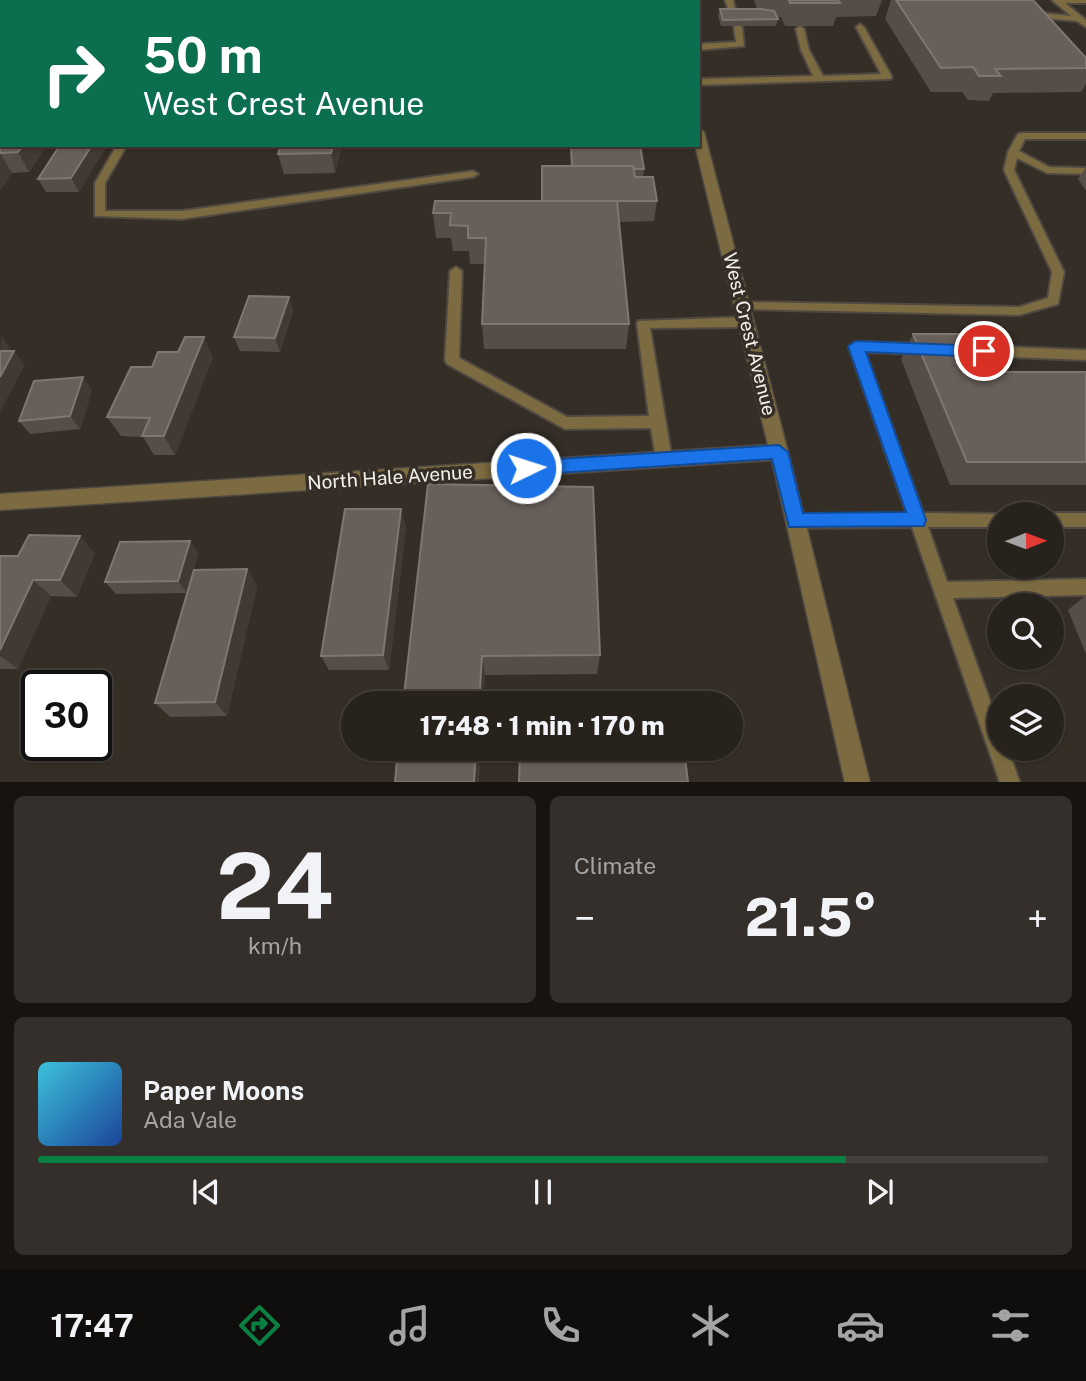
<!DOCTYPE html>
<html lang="en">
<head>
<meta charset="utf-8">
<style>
	body { margin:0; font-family:"Public Sans",sans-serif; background:#342f2a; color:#f1f3f6; height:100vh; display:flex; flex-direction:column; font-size:26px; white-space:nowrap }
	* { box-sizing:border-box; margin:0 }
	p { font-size:23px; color:#a5a4a4 }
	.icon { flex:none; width:38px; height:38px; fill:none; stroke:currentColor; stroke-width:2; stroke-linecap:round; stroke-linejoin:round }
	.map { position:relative; height:782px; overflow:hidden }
	.details { display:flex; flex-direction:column; gap:14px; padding:14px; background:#161310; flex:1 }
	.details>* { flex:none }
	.hud { position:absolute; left:0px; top:0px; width:700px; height:147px; box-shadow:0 2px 5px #0004,0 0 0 2px #443f3b; background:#0b6e4f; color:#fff; overflow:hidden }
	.needle { width:46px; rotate:89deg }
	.fabs { position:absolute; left:987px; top:502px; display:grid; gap:14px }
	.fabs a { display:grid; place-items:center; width:77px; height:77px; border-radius:50%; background:#28221d; box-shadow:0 2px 5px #0004,0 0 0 2px #443f3b; font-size:35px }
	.speed { position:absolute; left:21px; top:670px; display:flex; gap:14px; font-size:35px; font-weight:700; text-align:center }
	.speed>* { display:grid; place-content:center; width:91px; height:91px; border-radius:50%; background:#28221d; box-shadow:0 2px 5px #0004,0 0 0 2px #443f3b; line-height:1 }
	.speed .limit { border:4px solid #111; border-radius:10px; background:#fff; color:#111 }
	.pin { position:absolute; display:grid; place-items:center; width:60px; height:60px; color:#fff; margin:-30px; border:4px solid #fff; border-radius:50%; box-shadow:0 2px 7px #0007 }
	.me { position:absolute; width:77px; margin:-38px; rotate:86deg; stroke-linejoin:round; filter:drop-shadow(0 0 5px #0008) }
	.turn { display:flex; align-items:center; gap:24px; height:147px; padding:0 28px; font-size:32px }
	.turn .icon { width:91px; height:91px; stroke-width:2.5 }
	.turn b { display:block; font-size:49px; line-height:60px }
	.big { font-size:52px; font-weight:800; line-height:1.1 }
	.details .widget { flex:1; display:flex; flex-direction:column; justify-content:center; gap:10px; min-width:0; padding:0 24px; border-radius:10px; background:#342f2a }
	.details .dial { align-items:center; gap:0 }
	.dial b { font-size:91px; line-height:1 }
	.song { display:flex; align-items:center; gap:21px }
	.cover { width:84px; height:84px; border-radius:10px; background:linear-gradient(135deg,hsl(190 70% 55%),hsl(220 70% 35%)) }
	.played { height:7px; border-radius:4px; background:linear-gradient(90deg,#0b8043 80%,#443f3b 80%) }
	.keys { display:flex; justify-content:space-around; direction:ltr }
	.heat { display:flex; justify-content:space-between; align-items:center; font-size:38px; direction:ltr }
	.details .tiles { flex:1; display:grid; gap:14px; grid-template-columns:1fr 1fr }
	.widget:last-child { grid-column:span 2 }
	.trip { position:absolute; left:341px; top:691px; width:402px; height:70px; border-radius:35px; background:#28221d; box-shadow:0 2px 5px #0004,0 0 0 2px #443f3b; font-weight:800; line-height:70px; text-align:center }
	.tab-bar { display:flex; height:112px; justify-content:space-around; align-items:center; background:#100e0c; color:#a5a4a4 }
	.tab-bar .icon { width:49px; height:49px }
	.tab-bar .current { color:#0b8043 }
	.tab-bar b { font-size:32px; color:#f1f3f6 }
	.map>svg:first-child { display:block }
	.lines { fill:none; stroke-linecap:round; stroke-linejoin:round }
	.service-casing { stroke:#504942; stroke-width:4 }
	.minor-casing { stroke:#504942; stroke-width:3 }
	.service { fill:#7c6b40; fill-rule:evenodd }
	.minor { fill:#7c6b40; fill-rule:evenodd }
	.wall { fill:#574d48 }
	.shaded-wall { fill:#423934 }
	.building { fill:#685f5a; stroke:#7e7670; stroke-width:2 }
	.route { fill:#1a73e8; stroke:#114b97; stroke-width:2 }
	.labels { text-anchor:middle; stroke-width:7; stroke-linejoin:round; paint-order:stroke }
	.street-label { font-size:19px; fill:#f4f0eb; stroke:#352e27 }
</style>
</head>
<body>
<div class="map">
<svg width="1086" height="783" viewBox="0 0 1086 783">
	<rect width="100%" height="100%" fill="#352e27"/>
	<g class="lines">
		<!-- service casing -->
		<g class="service-casing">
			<path id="service" d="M725,0H733L737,17H731Z
				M1052,0H1086V3H1065L1086,20V27L1077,21L1030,17L1029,15L1033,12L1071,16Z
				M738,24L742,27L744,46L698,50V44L736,42L734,27Z
				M860,24L864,27L892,77L890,79L698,85V79L813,76L801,50L796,29L800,26L804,29L809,50L823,76L881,74L856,27Z
				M1022,133H1086V139H1025L1019,151L1049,167L1086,168V174L1047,173L1017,158L1014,170L1064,272L1058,304L1019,315L738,309L737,306L743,302L1019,307L1048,298L1052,272L1004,170L1008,152L1018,134Z
				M117,145H127L105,183V211H182L473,171L478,174L473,177L182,219L95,216V183Z
				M456,267L462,271L459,358L567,417L649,416L637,324L638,321L747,317L753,322L747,327L650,328L672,459L669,463L664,465L659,463L656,459L651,428L565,429L447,364L445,360L450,271Z
				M856,342L924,344L931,349L924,354L865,352L923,513L1003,514H999V527H928L947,582L1086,579V595L953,598L999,726V749H1008L1020,783H1000L912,527L795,528L789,526L787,521L789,516L795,514H907L849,347Z
				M958,345L1086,350V360L958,355L951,350Z
				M1052,513H1086V527H1052V514H1048Z"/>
		</g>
		<!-- minor casing -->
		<g class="minor-casing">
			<path id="minor" d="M661,0H671V2H661Z
				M0,98H2V106H0Z
				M698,128L704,132L788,452L870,783H845L772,460L0,510V494L768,445L695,145H698Z"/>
		</g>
		<!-- service -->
		<use href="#service" class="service"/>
		<!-- minor -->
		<use href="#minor" class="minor"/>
	</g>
	<!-- wall -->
	<path class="wall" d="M0,0H170L169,2H2V12H0Z
		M179,0H402V2H180Z
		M754,0H882L876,16L836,17L833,26H785L781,17H777L778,19L776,26H721L718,16L720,9H757Z
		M891,0H1033L1086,58V84L1081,92L993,93L989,101L968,100L962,92H931L885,19Z
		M0,19H2V88H0Z
		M0,124L2,145H47L29,172L12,173L0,190Z
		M60,145H105L106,147L79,192H46L38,179Z
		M342,145L335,173L284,174L278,154Z
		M570,145L644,169L643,177L657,201L654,221L619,222L629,324L626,349H484L482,324L485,264H470L469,251H453L451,238H436L433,213L542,201L571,166Z
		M1086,167V191L1078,179Z
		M289,297L293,311L280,352L240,351L234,337Z
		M913,334L985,372H1086V485H950L901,359Z
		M213,357L175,455H154L143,437L121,436L107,417L152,367Z
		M92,390L80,429L30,434L19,421Z
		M428,484L600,655L597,674L485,675Z
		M406,527L389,670H329L321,656Z
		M190,541L198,553L187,593L116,594L105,582Z
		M95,553L77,597L51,596L18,669H0V556H18Z
		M247,569L257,586L227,716L170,717L155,703Z
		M1086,595V654L1068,610Z"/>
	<!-- shaded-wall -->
	<path class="shaded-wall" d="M23,145H47L29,172L18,152Z
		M92,145H105L106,147L79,192L71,178Z
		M333,145H342L335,173L331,153Z
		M0,153L12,173L0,190Z
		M289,297L293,311L280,352L275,338Z
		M1,335L11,349L3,365L0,362Z
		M204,337L213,357L175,455L164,436Z
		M14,351L25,365L0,412V377Z
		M83,377L92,390L80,429L70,416Z
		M401,509L406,527L389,670L383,655Z
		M80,536L95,553L77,597L60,580Z
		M190,541L198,553L187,593L178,581Z
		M247,569L257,586L227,716L215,702Z
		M33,580L51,596L18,669L0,656V650Z
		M482,656L485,675L484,704H479Z
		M476,749H481L479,782H474Z"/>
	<!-- building -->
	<path class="building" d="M27,0H108L107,2H26Z
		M196,0H217L216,2H195Z
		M261,0H354L353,2H260Z
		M406,0H512V2H406Z
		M516,0H564V2H516Z
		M584,0H632V2H584Z
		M789,0H838L840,3H790Z
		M896,0H1033L1086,58V68L995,69L1001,76H979L973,67L941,68Z
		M720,9H761L774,11L778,19L723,20Z
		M0,19H2V41H0Z
		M0,50H2V75H0Z
		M0,124H2V145H23L18,152L0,153Z
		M60,145H92L71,178L38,179Z
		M281,145H333L331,153L278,154Z
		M571,145H640L644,169H634L633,166H572Z
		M542,166H633L635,177H653L657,201H542Z
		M435,201H617L629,324H482L486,238H468V226L450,225L451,213H433Z
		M249,296L289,297L275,338L234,337Z
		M913,334H967L985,372H1086V462H967Z
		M185,337H204L164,436H142L150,418L107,417L131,367H152L158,352H178Z
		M0,351H14L0,377Z
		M83,377L70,416L19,421L34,381Z
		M428,484L593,487L600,655L482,656L479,704H403Z
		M345,509H401L383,655L321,656Z
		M29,535L80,536L60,580H33L0,650V556H18Z
		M190,541L178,581L105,582L120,542Z
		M247,569L215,702L155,703L194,570Z
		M398,749H476L474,782H395Z
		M520,749H684L688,782H519Z"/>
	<!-- route -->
	<path class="route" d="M856,341L984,346L991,351L984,357L866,352L926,520L924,526L789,527L772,459L526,475L517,468L526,461L779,445L788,452L803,513L906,512L848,346Z"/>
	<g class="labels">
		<!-- street labels -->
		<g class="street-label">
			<text transform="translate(750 334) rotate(76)" y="7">West Crest Avenue</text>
			<text transform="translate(390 477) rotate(-4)" y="7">North Hale Avenue</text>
		</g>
	</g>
</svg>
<div class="fabs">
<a><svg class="needle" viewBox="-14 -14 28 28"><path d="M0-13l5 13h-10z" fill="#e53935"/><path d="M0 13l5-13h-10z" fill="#a5a4a4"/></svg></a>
<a><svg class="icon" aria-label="search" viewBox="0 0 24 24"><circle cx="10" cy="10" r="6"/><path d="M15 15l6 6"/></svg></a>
<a><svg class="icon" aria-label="layers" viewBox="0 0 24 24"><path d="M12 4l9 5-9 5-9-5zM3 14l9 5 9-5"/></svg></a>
</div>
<div class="speed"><div class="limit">30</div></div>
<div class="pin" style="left:984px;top:351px;background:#d93025"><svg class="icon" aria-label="arrive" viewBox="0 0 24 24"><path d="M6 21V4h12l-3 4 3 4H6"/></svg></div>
<svg class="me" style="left:526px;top:468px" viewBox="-20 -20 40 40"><circle r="17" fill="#1a73e8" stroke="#fff" stroke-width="3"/><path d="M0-11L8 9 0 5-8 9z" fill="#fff"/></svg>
<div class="trip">17:48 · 1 min · 170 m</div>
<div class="hud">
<div class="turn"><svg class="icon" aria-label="right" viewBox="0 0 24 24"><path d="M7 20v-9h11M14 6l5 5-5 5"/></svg><div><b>50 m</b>West Crest Avenue</div></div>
</div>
</div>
<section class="details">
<div class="tiles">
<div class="widget dial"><b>24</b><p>km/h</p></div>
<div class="widget"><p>Climate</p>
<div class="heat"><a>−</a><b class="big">21.5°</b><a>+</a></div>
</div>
<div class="widget">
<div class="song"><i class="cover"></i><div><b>Paper Moons</b><p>Ada Vale</p></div></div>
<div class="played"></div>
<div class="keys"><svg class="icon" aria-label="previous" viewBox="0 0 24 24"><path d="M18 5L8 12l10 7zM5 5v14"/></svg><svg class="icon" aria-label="pause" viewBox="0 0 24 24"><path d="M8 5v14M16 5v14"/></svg><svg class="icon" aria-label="next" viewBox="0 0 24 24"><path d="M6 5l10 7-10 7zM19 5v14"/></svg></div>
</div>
</div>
</section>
<nav class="tab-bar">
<b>17:47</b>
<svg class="icon current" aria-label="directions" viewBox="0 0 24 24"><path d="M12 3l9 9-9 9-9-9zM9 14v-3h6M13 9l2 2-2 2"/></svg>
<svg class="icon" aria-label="music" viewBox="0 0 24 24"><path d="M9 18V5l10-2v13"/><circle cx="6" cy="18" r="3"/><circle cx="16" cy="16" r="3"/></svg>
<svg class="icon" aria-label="phone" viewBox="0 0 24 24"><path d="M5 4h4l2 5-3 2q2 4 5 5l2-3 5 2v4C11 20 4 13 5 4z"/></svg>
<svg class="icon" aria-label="climate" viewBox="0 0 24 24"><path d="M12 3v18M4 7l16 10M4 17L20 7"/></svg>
<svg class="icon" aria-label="car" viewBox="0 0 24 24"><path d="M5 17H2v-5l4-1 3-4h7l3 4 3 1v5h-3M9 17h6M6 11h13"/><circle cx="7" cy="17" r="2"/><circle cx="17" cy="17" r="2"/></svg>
<svg class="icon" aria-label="filters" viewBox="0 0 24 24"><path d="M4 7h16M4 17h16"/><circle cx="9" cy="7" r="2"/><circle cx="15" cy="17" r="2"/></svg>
</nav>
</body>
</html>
